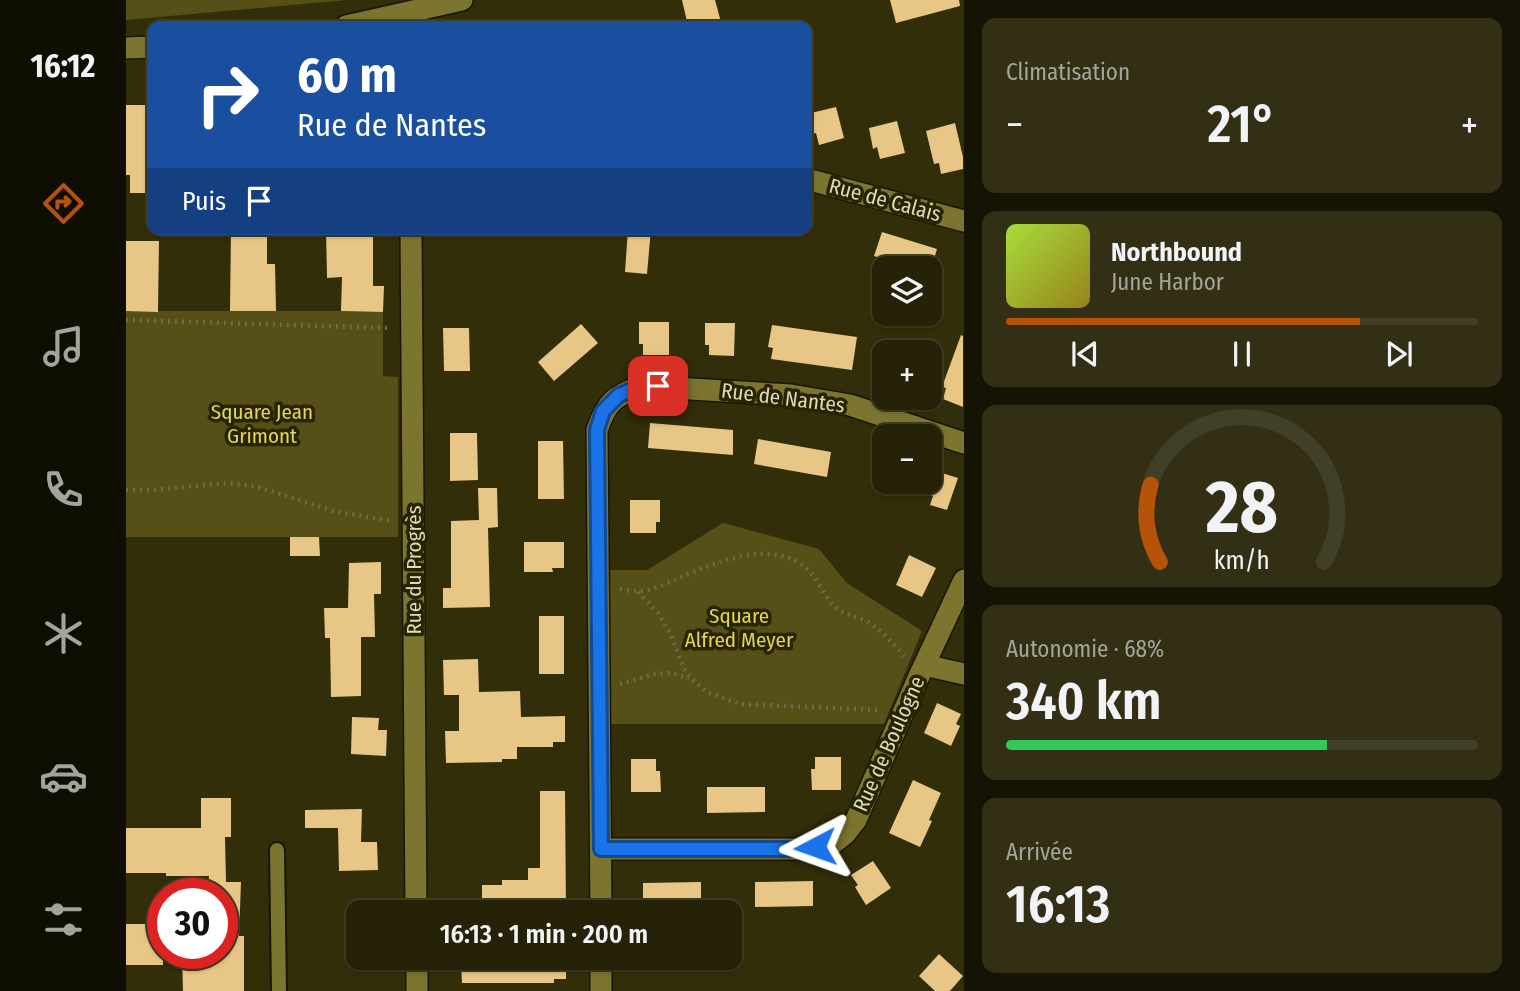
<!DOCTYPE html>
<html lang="fr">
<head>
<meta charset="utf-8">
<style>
	body { margin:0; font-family:"Fira Sans Condensed",sans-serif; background:#322f15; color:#f1f3f6; height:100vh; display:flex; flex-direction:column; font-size:26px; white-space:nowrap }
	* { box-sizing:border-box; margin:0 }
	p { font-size:23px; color:#a4a49b }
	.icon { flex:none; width:38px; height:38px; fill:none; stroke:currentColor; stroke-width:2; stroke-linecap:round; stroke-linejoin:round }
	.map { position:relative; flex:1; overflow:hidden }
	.sheet { display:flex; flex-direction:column; gap:18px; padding:18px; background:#151304; width:556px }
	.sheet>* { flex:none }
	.hud { position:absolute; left:21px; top:21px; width:665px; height:214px; border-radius:14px; box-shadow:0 2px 5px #0004,0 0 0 2px #423f28; background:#1a4fa0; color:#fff; overflow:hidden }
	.tools { position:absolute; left:746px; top:256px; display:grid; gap:14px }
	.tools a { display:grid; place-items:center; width:70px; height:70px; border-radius:14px; background:#262207; box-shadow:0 2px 5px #0004,0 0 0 2px #423f28; font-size:35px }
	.speed { position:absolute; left:21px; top:878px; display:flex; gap:14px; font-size:35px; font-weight:700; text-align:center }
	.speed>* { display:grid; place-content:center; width:91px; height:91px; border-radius:50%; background:#262207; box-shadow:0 2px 5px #0004,0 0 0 2px #423f28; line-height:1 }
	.speed .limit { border:10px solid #d22; background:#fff; color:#111 }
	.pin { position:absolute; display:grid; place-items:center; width:60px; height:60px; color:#fff; margin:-30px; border-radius:14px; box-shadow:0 4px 10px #0006 }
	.me { position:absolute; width:77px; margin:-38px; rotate:266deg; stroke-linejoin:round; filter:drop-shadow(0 0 5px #0008) }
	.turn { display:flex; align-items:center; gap:24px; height:147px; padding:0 35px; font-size:32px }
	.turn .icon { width:91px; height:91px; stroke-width:2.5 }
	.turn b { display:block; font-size:49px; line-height:60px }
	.then { display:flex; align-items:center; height:66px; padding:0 35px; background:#0003; gap:14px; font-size:26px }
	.big { font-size:52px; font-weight:600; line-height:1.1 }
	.sheet .card { flex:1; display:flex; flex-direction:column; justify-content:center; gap:10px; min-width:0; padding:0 24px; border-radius:14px; background:#322f15 }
	.sheet .dial { align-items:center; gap:0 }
	.dial svg { height:182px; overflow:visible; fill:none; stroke:#423f28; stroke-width:7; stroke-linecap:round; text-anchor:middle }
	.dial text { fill:#f1f3f6; stroke:none }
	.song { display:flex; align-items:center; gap:21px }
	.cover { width:84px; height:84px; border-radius:10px; background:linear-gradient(135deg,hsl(80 70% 55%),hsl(50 70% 35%)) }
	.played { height:7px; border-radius:4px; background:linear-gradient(90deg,#b45309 75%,#423f28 75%) }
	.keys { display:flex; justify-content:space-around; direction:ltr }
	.heat { display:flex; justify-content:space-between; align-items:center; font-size:38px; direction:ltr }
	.charge { height:10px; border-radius:5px; background:linear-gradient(90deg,#34c759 68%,#423f28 0) }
	.trip { position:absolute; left:220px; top:900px; width:396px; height:70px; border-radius:14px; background:#262207; box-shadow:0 2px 5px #0004,0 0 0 2px #423f28; font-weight:600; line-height:70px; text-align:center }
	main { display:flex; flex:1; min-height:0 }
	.menu { display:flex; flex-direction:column; width:126px; justify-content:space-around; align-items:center; background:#0f0e03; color:#a4a49b }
	.menu .icon { width:49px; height:49px }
	.menu .current { color:#b45309 }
	.menu b { font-size:32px; color:#f1f3f6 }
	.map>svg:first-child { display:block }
	.green { fill:#565018 }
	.building { fill:#e7c686 }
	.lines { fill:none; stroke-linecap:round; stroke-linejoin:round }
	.lane-casing { stroke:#181603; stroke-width:18 }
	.street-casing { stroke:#181603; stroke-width:24 }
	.path { stroke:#6f6b48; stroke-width:4.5; stroke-dasharray:2 5; stroke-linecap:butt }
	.lane { stroke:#7c7530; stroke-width:14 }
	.street { stroke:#7c7530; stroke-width:21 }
	.route-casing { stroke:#114b97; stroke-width:18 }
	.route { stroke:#1a73e8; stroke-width:12 }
	.labels { text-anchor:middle; stroke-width:7; stroke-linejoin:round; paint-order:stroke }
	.street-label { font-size:21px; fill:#dedbba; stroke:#282400 }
	.park-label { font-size:21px; fill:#e5d64d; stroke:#282400 }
</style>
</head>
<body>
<main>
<nav class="menu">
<b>16:12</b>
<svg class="icon current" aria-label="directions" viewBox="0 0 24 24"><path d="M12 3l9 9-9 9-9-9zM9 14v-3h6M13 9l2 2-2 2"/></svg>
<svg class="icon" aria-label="music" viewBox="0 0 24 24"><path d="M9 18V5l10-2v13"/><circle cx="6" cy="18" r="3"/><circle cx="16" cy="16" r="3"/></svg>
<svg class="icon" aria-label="phone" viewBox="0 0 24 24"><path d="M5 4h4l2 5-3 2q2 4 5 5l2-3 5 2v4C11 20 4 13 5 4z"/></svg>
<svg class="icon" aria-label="climate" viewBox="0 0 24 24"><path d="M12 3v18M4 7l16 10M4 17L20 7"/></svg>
<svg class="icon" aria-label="car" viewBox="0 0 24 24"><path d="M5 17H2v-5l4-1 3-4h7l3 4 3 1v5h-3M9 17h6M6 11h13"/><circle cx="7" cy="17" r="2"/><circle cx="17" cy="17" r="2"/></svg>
<svg class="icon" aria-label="filters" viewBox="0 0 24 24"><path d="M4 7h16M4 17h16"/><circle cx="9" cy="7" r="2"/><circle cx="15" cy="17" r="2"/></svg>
</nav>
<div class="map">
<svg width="838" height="991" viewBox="0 0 838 991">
	<rect width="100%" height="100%" fill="#322e09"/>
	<!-- green -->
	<path class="green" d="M0,0H221L0,20Z
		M0,311H215L257,312V376L272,377V537H0Z
		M597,523L693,549L721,583L796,631L758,724H484L482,570H521Z"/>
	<!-- building -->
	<path class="building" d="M556,0H589L595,22L580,26H562Z
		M764,0H833L834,6L770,23Z
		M0,105H23V130H26V193H4V175H0Z
		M710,107L718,138L693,145L690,133L686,134L681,114Z
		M771,121L779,153L754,159L751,147L747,149L743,128Z
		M829,123L837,157V169L815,174L813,163L808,164L800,131Z
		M105,229H141V264H149L150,311H104Z
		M200,229H247V286H258L257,312L215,311L216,277L201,278Z
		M502,229H525L521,274L499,272Z
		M756,232L811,249L804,273L803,268H785L748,256Z
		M0,241H33L32,312L0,311Z
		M513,322H543V355H517V344H513Z
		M579,323H609L608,356L583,355V345H579Z
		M455,324L472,343L428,381L412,362Z
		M646,325L731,337L726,370L645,359L647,348L642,347Z
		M317,328H343L344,371H318Z
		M835,335L837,336V407L817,399L820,388L816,387Z
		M524,423L607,430V455L522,448Z
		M324,433H351L352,480L324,481Z
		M632,439L705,452L701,477L628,464Z
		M412,441H437L438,499H412Z
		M803,469L832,478L821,510L804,505L807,496L803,495Z
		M352,488H371L372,527L362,528L364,607L317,608V588H325V521L353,520Z
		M504,500H534V522H530V533H504Z
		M164,537H193L194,556H164Z
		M398,542H438V568H426L427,572H398Z
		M783,555L810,568L796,597L770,585Z
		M255,562V594H248L249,637H235V696L205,697L204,638H199L198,608H222L223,563Z
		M413,616H438V674H413Z
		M352,659L353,692L394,691L395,717L439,716V742H427V747H391V759H376V762L320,763L319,731H333V695H318L317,660Z
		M811,703L835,714L830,724L834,726L825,746L798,733Z
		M226,717L253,718L252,730H261L260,756L225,754Z
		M689,757H715V790H686L685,769H689Z
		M505,759H530V771H534L535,792H505Z
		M787,780L815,793L803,820L806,821L794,847L763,833Z
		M581,787H639V812L581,813Z
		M414,791H439L440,912H395V904H356V885H376V880H402V868H414Z
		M75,798H105V837H99L100,882H115L113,936H118V991H57L56,954H96V894H82L83,876H40V873H0V828H75Z
		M236,809L235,842H251L252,870L213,871L212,828H179V810Z
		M747,861L765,888L740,905L729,887L732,885L725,875Z
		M687,881V906L629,907V882Z
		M575,882V908H517V883Z
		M0,924H37V965H0Z
		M813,954L837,976L824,991H809L793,976Z
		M407,957H440V979H428V983H336L335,962L407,961Z"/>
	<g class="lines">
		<!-- lane casing -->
		<g class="lane-casing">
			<path id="lane" d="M151,850L153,991"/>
		</g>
		<!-- street casing -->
		<g class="street-casing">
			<path id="street" d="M220,26L336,0
				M0,48L26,47
				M681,181H688L838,221
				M285,229L290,912
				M798,665L838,674
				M475,849H674L705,845L719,834L730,820L794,674L838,580
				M475,912L471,430C481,401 488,397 515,386L665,395L724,405L838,443
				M291,957V991
				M475,957V991"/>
		</g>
		<!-- path -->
		<path class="path" d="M0,320L265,328
			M0,490H26L101,483L129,486L207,511L266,521
			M494,589C499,590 505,591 510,591C524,592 539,584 551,579C589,563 643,538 680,568C692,578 697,596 709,607C718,614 727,616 738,620C754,628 766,642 778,656
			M512,592L532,613L545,635L558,669L564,678L581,692L614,704L756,710
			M494,684L528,674L545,673L563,678"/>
		<!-- lane -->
		<use href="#lane" class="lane"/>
		<!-- street -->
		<use href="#street" class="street"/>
	</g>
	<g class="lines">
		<!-- route casing -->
		<g class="route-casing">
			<path id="route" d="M532,386H515L493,395L477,411L471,430L475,849H674L689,847"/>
		</g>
		<!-- route -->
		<use href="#route" class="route"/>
	</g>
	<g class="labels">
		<!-- street labels -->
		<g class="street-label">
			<text transform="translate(759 200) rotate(15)" y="7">Rue de Calais</text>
			<text transform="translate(657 398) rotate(7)" y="7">Rue de Nantes</text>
			<text transform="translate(288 570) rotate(-90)" y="7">Rue du Progrès</text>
			<text transform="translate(763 744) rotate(-66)" y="7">Rue de Boulogne</text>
		</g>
		<!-- park labels -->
		<g class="park-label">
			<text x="136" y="419">Square Jean<tspan x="136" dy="24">Grimont</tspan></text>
			<text x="613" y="623">Square<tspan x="613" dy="24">Alfred Meyer</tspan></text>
		</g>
	</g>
</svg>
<div class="tools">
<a><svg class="icon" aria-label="layers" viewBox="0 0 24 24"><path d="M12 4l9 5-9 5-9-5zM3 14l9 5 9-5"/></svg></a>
<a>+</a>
<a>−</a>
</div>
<div class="speed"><div class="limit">30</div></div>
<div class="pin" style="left:532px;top:386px;background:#d93025"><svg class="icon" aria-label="arrive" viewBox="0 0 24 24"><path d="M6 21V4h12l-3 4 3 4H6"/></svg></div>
<svg class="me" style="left:689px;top:847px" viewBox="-20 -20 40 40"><path d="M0-17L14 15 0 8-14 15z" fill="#1a73e8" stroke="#fff" stroke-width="4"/></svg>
<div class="trip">16:13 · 1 min · 200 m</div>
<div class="hud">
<div class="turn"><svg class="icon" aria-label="right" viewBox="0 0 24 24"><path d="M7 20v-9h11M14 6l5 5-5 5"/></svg><div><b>60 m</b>Rue de Nantes</div></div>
<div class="then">Puis<svg class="icon" aria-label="arrive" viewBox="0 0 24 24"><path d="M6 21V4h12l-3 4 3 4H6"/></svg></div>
</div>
</div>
<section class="sheet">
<div class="card"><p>Climatisation</p>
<div class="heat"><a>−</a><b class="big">21°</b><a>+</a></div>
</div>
<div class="card">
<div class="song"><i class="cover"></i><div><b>Northbound</b><p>June Harbor</p></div></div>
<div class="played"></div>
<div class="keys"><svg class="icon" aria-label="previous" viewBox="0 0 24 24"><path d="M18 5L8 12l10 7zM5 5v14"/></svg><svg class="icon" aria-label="pause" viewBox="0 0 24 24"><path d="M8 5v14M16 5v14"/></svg><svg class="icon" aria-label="next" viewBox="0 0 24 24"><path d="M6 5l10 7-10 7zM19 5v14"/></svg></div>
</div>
<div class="card dial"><svg viewBox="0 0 100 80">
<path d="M14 69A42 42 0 1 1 86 69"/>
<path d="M14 69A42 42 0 0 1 10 35" stroke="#b45309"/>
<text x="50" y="56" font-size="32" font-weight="700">28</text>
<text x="50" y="72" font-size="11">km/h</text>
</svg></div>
<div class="card"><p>Autonomie · 68%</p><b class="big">340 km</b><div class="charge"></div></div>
<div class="card"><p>Arrivée</p><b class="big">16:13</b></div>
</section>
</main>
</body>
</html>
